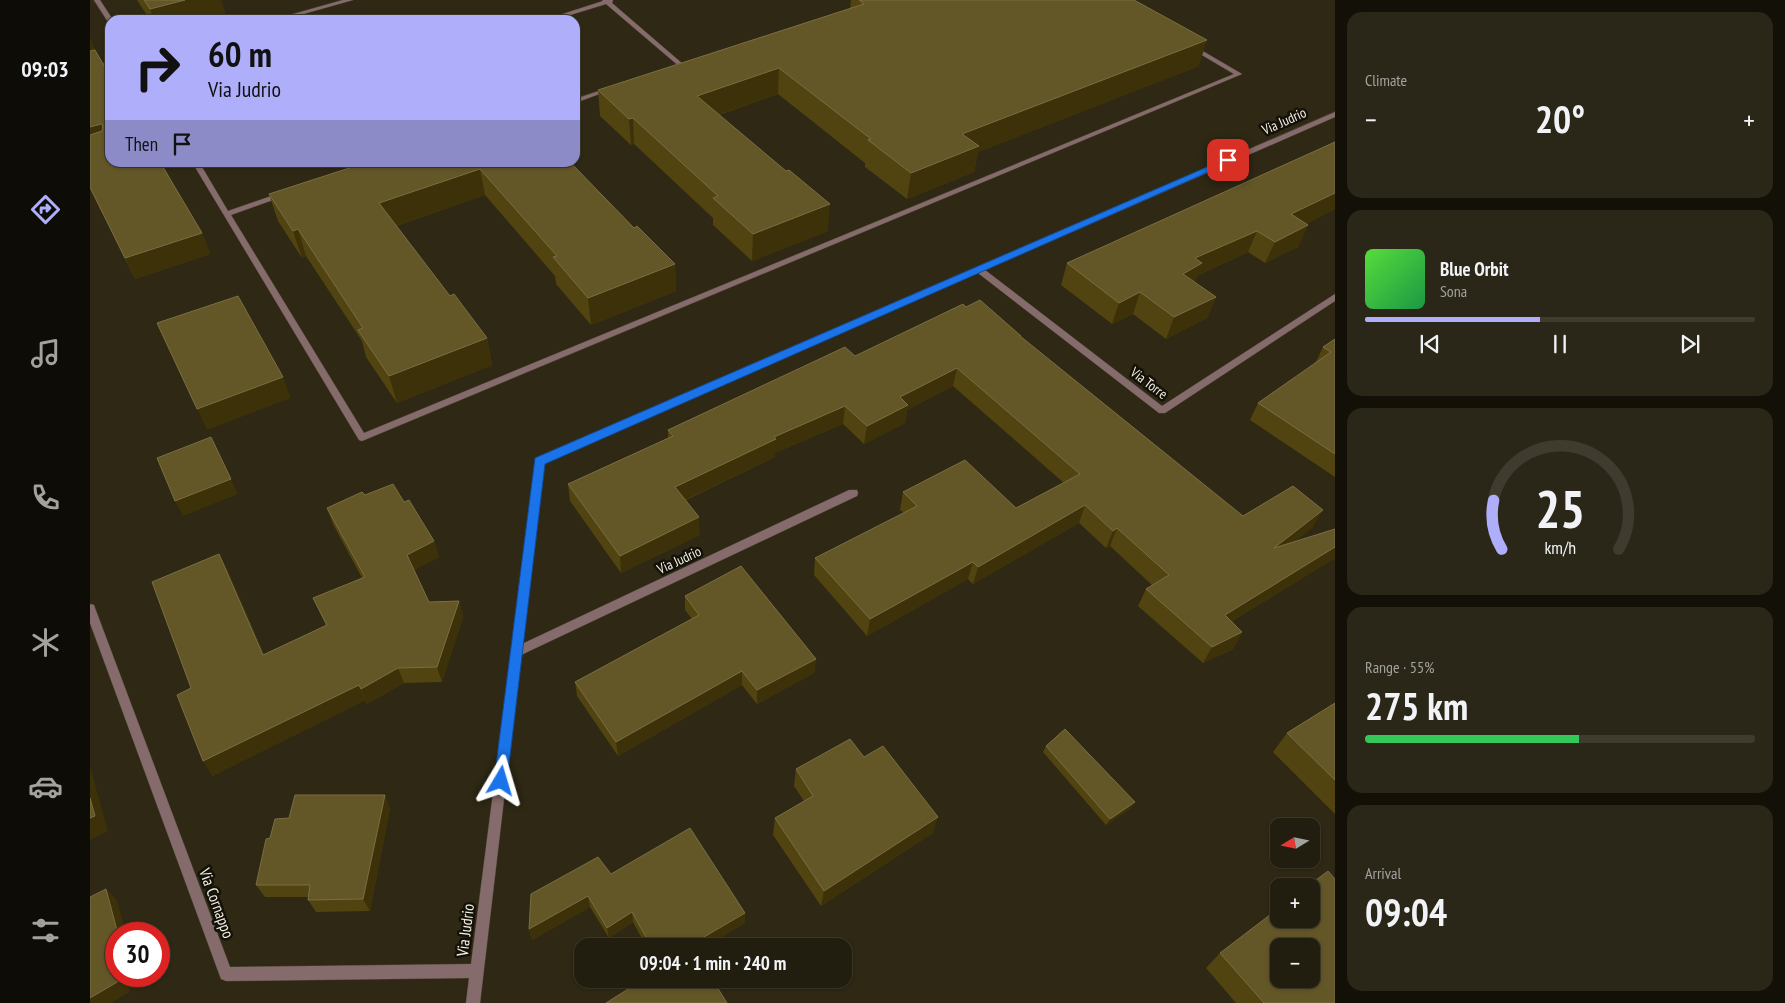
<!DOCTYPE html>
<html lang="en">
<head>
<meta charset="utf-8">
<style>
	body { margin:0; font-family:"PT Sans Narrow",sans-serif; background:#2a2718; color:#f1f3f6; height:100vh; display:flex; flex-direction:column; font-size:19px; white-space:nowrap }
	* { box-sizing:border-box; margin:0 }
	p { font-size:16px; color:#a2a29e }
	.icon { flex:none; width:28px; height:28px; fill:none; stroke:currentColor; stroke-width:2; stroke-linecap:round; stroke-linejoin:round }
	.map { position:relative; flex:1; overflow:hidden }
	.drawer { display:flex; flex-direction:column; gap:12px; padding:12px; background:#131008; width:450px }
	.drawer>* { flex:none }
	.banner { position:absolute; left:15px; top:15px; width:475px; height:152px; border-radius:15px; box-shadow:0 1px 4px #0004,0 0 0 1px #3f3c2f; background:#afaefa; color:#111; overflow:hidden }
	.needle { width:32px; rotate:260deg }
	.fabs { position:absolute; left:1180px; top:818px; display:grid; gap:10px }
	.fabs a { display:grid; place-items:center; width:50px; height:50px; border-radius:10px; background:#221e0f; box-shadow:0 1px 4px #0004,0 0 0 1px #3f3c2f; font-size:25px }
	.speed { position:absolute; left:15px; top:922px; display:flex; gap:10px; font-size:25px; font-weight:700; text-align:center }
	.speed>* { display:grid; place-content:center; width:65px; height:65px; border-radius:50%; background:#221e0f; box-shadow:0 1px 4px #0004,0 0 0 1px #3f3c2f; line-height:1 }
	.speed .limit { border:8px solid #d22; background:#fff; color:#111 }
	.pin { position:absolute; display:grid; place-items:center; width:42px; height:42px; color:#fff; margin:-21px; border-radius:10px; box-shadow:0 2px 8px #0006 }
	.me { position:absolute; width:55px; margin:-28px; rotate:7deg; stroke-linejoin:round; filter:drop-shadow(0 0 4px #0008) }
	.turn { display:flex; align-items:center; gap:18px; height:105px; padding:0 20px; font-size:22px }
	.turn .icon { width:65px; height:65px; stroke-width:2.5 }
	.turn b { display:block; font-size:35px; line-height:42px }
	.then { display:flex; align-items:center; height:48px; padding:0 20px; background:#0003; gap:10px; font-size:19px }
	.big { font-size:38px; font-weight:700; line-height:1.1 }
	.drawer .card { flex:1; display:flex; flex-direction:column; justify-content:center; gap:8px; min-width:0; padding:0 18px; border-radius:15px; background:#2a2718 }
	.drawer .dial { align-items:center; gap:0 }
	.dial svg { height:130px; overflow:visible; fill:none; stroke:#3f3c2f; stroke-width:7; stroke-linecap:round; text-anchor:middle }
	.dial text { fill:#f1f3f6; stroke:none }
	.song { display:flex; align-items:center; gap:15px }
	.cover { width:60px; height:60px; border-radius:8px; background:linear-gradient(135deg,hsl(110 70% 55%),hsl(140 70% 35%)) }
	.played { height:5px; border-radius:2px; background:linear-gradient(90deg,#afaefa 45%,#3f3c2f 45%) }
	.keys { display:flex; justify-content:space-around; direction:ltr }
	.heat { display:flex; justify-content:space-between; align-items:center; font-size:28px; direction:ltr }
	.charge { height:8px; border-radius:4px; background:linear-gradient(90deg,#34c759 55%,#3f3c2f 0) }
	.trip { position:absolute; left:484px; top:938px; width:278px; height:50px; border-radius:15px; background:#221e0f; box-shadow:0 1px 4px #0004,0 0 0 1px #3f3c2f; font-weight:700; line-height:50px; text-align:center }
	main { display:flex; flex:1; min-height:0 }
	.tabs { display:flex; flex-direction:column; width:90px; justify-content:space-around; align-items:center; background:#0e0c06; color:#a2a29e }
	.tabs .icon { width:35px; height:35px }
	.tabs .active { color:#afaefa }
	.tabs b { font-size:22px; color:#f1f3f6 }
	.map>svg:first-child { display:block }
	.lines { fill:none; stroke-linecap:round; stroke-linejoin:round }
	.service-casing { stroke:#4a4431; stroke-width:1 }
	.minor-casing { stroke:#4a4431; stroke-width:1 }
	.service { fill:#856b6b; fill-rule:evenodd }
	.minor { fill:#856b6b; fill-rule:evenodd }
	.wall { fill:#514410 }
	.shaded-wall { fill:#3c3108 }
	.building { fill:#635627; stroke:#7a6e44; fill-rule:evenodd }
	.route { fill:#1a73e8; stroke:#114b97 }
	.labels { text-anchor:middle; stroke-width:5; stroke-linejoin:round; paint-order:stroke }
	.street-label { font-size:14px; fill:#f4f0e4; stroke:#141109 }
	.near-street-label { font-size:16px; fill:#f4f0e4; stroke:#141109 }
</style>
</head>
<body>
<main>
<nav class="tabs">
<b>09:03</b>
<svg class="icon active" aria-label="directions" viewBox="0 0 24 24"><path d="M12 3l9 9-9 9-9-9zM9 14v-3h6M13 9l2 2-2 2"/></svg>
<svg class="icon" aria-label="music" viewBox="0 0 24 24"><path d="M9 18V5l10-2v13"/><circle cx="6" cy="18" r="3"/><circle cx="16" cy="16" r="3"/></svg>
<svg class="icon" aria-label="phone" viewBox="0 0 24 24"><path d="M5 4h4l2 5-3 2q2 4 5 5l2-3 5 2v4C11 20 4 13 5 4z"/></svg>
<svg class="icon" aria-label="climate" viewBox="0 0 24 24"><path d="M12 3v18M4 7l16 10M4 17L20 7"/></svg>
<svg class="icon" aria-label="car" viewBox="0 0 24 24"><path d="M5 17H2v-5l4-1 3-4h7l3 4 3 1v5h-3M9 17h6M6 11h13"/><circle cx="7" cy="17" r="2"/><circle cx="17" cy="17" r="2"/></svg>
<svg class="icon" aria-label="filters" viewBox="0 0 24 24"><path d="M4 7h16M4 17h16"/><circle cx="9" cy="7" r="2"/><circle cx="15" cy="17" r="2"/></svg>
</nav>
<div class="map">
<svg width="1245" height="1003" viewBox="0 0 1245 1003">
	<rect width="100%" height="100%" fill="#2e2814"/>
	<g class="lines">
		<!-- service casing -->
		<g class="service-casing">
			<path id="service" d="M4,0H10L23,20H20V23L18,22Z
				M253,0H263L192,20H182Z
				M512,0H523L522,3L594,65V67H590L516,4L464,20H454L513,1Z
				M1100,46H1104L1152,74L272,441L269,440L102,162H109L138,211L190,193H193L197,195L141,215L274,433L1144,74L1100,48Z
				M20,62V66L0,71V67Z
				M518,88L523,89L485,103V99Z"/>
		</g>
		<!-- minor casing -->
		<g class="minor-casing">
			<path id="minor" d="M1245,112V117L895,270L1072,406L1245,294V301L1075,413H1069L888,273L454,463L432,644L759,490H767L768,493L767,496L431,655L390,1003H376L379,978L136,981L131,979L0,623V604L4,605L5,608L140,967L381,964L446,458Z"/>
		</g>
		<!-- service -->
		<use href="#service" class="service"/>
		<!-- minor -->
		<use href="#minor" class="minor"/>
	</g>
	<!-- wall -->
	<path class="wall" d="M47,0H131L136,17L123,20H60Z
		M761,0H1044L1109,66L888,152L884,172L817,199L775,167V163L688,94L629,115L738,231L662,261L623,225V218L544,144L541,145L510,116L508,90L760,8Z
		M0,39L5,50L112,233L120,254L45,279L0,189Z
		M1245,142V209L1216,224L1218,225L1208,247L1175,263L1158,252L1107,276L1105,282L1126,297L1117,318L1076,339L1043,314L1022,324L971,285L977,263Z
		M278,162H480L544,228L585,264L586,291L501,325L466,284L465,276L395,195L306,226L360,296L397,338L402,365L307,403L276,357L272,341L216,256L212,258L188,221L179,194Z
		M876,307L931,336V337L1153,516L1223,527L1204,542L1245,529V558L1142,621L1152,632L1143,649L1113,663L1048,606L1056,589L1062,585L1020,546L1016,548L989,523L883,584L878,579L777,636L724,575L725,558L814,513L810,510L813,492L926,508L974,483L863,386L817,410L815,423L774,444L753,424L685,453V457L596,500L610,535L531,573L480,501L478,484L578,438V430L765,356Z
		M1245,339V477L1160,420L1168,403L1225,364L1233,347Z
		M275,495L314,502L344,541L349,557L324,570L339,602L369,601L373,617L352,682L314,683L277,704L275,700L122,776L101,688L129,554L137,569L174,654L236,626L223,598L272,578L243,524L237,508Z
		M595,596L726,659L724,673L667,704L652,685L528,756L487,696L485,682L602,619L595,610Z
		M1245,703V814L1183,752L1197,733Z
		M956,746L1041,808L1016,825L953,752Z
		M774,757L843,833L731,906L683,835L685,818L714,801L704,786L706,769Z
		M300,808L280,911L226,912L218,900L219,897H175L166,885L180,838L199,818Z
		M521,874L655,923L616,946H556L543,922L519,938L500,907L442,940L439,929Z
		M1130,953L1245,1003H1146L1116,968Z"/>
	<!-- shaded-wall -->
	<path class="shaded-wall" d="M95,0H131L136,17L123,20H64L60,9Z
		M0,39L6,52L0,65Z
		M1117,40L1109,66L888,152L884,172L817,199L821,173L872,134Z
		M689,68L688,94L607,122V96Z
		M543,118L544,144L541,145L539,119Z
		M11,124L19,144L0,150V127Z
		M390,169L395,195L296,229L289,203Z
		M1245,193V209L1192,236L1201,214Z
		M740,204L738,231L662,261L663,234Z
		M1218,225L1208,247L1175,263L1185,242Z
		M208,229L216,256L212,258L203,231Z
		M1167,231L1158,252L1107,276L1104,284L1093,274L1105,258Z
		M112,233L120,254L45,279L35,258Z
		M585,264L586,291L501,325L498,298Z
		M1050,292L1043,314L1022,324L1029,303Z
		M1126,297L1117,318L1076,339L1084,317Z
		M397,338L402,365L307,403L299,376Z
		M867,368L863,386L817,410L815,423L774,444L777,426L810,397Z
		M193,377L201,398L117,430L107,409Z
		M755,406L753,424L685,453V457L586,504L585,487L684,437Z
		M141,479L148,494L93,516L85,501Z
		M995,505L989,523L883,584L888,567Z
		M1233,510L1223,527L1174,565L1184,548Z
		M609,517L610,535L531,573L530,556Z
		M1027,528L1020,546L1016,548L1023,531Z
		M344,541L349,557L322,571L317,555Z
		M1245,547V558L1125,631L1135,615Z
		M129,554L137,569L181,670L173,655Z
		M883,562L878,579L777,636L780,619Z
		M369,601L373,617L352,682L347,667Z
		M1152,632L1143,649L1113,663L1122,647Z
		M726,659L724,673L667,704V690Z
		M308,668L314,683L277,704L271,689Z
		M652,671V685L528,756L526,742Z
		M269,685L275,700L122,776L113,761Z
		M0,766L18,831L0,840Z
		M295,795L300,808L280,911L273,899Z
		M1045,802L1041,808L1016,825L1020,819Z
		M848,817L843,833L731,906L734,891Z
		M16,889L27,900L36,934H28Z
		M498,896L500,907L442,940L439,929Z
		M542,912L543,922L519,938L517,928Z
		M655,913V923L616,946H602V944Z
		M26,935V972L17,941Z
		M28,976H36L40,992L21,1003H0V998Z"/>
	<!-- building -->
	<path class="building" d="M54,0H95L60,9Z
		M769,0H1044L1117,40L872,134L889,146L821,173L778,140L781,139L689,68L607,96L696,171L699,170L740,204L663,234L623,198L628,196L543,118L539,119L508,90L774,4Z
		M5,50L20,76V162H70L112,233L35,258L0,187V135L12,131L13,125L11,124L0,127V51Z
		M1245,142V193L1201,214L1218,225L1185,242L1167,231L1105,258L1112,263L1093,274L1126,297L1084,317L1050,292L1029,303L977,263Z
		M278,162H480L544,228L547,226L585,264L498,298L463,257L467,256L390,169L289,203L360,296L364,294L397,338L299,376L268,330L273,328L208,229L203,231L179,194Z
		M148,296L193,377L107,409L67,323Z
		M890,300L931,336H930L1153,516L1203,486L1233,510L1184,548L1245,529V547L1135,615L1152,632L1122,647L1056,589L1079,575L1027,528L1023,531L995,505L888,567L883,562L780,619L725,558L827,506L813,492L875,460L926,508L990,474L867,368L810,397L818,405L777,426L755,406L684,437L686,439L585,487L609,517L530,556L478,484L583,436L578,430L755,347L765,356L873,304L876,307Z
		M1245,339V454L1168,403L1241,352L1233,347Z
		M121,437L141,479L85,501L67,458Z
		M303,484L314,502L319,500L344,541L317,555L339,602L369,601L347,667L308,668L271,689L269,685L113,761L87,695L101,688L62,582L129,554L173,655L237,625L223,598L275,577L237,508L272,492L275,495Z
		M651,566L726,659L667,690L652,671L526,742L485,682L609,615L595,596Z
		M1245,703V780L1197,733Z
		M975,729L1045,802L1020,819L956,746Z
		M760,739L774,757L793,746L848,817L734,891L685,818L723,796L706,769Z
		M205,795H295L273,899L218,900L220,885H166L176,839L180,838L185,819L199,818Z
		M0,798L5,816L0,818Z
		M600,828L655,913L602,944L603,946H561L542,912L517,928L498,896L439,929L441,894L508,857L521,874Z
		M1238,871L1245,879V1003H1174L1130,953L1189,908V919H1221V886H1218ZM1189,946H1221V979H1189Z
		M16,889L28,934H26V935L17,941L26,972V976H28L29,981L0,998V897Z
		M554,979H622L637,1003H516Z"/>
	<!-- route -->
	<path class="route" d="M1138,158L1142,160L1141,162L455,464L417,781L415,785L411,787L406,785L404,781L445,458Z"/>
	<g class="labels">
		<!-- street labels -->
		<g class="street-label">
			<text transform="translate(1194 121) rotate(-24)" y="5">Via Judrio</text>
			<text transform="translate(1059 383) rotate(37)" y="5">Via Torre</text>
			<text transform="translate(589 560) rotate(-25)" y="5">Via Judrio</text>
		</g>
		<!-- near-street labels -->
		<g class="near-street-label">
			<text transform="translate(127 903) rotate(70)" y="6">Via Cornappo</text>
			<text transform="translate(375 930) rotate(-83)" y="6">Via Judrio</text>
		</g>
	</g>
</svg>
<div class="fabs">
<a><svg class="needle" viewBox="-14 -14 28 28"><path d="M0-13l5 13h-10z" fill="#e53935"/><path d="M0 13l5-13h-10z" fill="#a2a29e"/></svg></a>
<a>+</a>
<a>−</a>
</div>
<div class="speed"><div class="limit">30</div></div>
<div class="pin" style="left:1138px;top:160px;background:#d93025"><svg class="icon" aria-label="arrive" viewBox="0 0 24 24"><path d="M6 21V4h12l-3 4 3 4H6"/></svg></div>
<svg class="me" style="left:411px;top:781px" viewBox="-20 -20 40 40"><path d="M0-17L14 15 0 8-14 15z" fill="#1a73e8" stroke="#fff" stroke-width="4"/></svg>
<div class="trip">09:04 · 1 min · 240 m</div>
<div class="banner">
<div class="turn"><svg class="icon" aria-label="right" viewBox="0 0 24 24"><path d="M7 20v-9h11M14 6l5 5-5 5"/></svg><div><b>60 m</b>Via Judrio</div></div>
<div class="then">Then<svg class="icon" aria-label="arrive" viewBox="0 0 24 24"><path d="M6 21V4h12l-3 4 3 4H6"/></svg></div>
</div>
</div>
<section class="drawer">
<div class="card"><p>Climate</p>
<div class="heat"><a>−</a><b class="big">20°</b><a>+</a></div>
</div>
<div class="card">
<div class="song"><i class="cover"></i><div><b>Blue Orbit</b><p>Sona</p></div></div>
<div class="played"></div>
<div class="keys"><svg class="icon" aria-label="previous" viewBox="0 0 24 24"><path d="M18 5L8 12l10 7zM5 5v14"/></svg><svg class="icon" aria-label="pause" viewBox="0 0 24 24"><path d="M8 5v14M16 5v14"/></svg><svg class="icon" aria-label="next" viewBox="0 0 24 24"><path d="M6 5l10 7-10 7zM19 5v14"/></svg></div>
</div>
<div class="card dial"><svg viewBox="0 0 100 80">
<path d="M14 69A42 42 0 1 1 86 69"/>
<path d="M14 69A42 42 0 0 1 9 39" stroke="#afaefa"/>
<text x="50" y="56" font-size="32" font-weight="700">25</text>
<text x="50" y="72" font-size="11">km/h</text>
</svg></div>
<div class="card"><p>Range · 55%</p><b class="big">275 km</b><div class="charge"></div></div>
<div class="card"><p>Arrival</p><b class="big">09:04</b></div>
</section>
</main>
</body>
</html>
